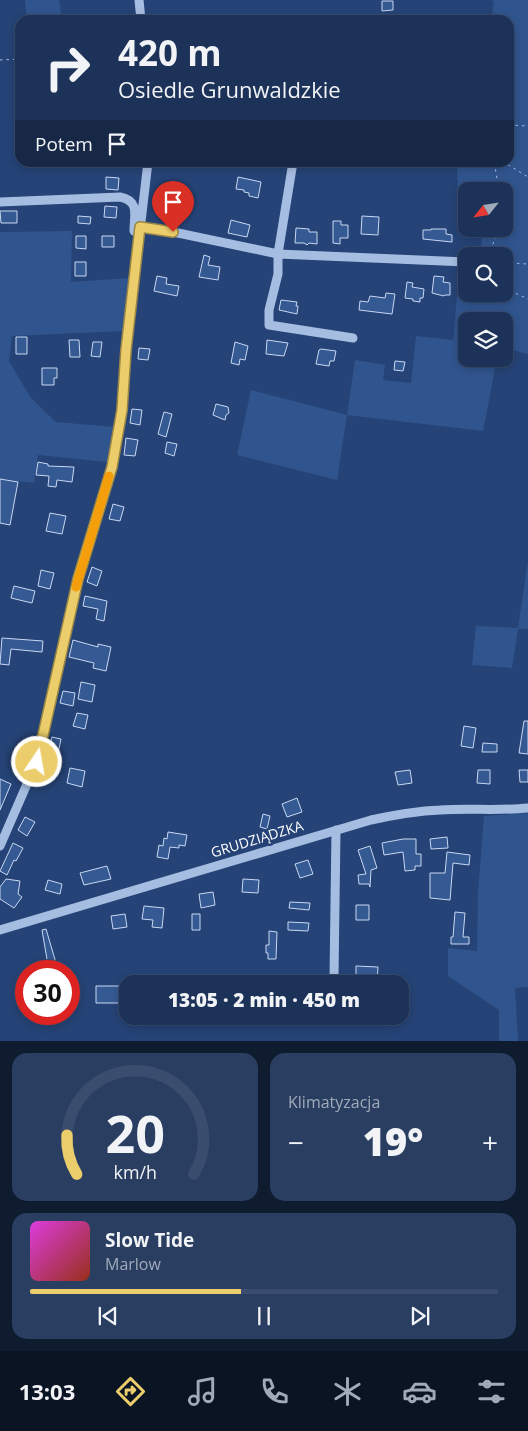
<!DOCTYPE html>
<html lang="pl">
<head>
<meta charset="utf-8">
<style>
	body { margin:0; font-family:"Open Sans",sans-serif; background:#293e61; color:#f1f3f6; height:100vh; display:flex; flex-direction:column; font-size:19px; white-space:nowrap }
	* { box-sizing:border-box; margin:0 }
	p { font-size:16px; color:#a0aaba }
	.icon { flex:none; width:28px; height:28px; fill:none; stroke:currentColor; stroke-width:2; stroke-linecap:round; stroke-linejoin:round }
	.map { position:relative; height:1041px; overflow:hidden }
	.details { display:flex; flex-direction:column; gap:12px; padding:12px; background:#0f1c30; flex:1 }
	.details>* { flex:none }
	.banner { position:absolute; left:15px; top:15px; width:499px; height:152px; border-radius:15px; box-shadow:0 2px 8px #0003,0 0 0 1px #3a4d6e; background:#1c3258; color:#f1f3f6; overflow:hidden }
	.needle { width:32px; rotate:240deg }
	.controls { position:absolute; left:458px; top:182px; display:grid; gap:10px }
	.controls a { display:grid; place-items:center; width:55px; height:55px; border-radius:10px; background:#1c3258; box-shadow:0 2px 8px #0003,0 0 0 1px #3a4d6e; font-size:25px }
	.speed { position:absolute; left:15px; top:960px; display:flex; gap:10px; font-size:25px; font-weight:700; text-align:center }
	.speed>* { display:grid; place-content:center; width:65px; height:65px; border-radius:50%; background:#1c3258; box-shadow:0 2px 8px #0003,0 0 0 1px #3a4d6e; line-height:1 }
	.speed .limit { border:8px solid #d22; background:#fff; color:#111 }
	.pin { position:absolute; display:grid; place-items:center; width:42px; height:42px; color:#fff; margin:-51px -21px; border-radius:50% 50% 50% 0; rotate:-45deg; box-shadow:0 0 5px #0007 }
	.pin .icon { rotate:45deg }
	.me { position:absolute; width:55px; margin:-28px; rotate:12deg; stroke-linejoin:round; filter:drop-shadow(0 0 4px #0008) }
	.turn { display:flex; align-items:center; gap:18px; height:105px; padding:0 20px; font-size:22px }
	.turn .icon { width:65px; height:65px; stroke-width:2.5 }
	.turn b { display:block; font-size:35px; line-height:42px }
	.then { display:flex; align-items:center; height:48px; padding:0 20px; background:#0003; gap:10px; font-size:19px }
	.big { font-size:38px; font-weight:800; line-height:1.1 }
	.details .widget { flex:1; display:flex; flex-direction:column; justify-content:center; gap:8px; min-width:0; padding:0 18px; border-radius:15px; background:#293e61 }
	.details .dial { align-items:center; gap:0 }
	.dial svg { height:130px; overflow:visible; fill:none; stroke:#3a4d6e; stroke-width:7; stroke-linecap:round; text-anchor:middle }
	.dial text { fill:#f1f3f6; stroke:none }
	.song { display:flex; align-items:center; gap:15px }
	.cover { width:60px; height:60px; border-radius:8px; background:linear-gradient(135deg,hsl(300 70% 55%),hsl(10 70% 35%)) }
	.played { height:5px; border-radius:2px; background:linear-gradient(90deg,#ebce6b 45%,#3a4d6e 45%) }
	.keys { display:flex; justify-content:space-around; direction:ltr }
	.heat { display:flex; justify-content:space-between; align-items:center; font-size:28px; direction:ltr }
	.details .tiles { flex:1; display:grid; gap:12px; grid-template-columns:1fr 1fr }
	.widget:last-child { grid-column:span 2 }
	.trip { position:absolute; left:119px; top:975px; width:290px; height:50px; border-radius:15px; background:#1c3258; box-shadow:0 2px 8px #0003,0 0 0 1px #3a4d6e; font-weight:800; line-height:50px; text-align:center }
	.tab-bar { display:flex; height:80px; justify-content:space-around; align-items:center; background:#0b1423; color:#a0aaba }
	.tab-bar .icon { width:35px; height:35px }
	.tab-bar .on { color:#ebce6b }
	.tab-bar b { font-size:22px; color:#f1f3f6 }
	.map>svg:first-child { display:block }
	.green { fill:#30548d }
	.building { fill:#355992; stroke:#c8d8f2 }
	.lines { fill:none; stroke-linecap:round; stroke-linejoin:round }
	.path { stroke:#a6bde2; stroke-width:1; stroke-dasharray:2.5 4; stroke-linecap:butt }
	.minor { stroke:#a6bde2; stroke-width:9 }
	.route-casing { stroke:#998646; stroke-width:12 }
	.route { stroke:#ebce6b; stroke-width:9 }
	.slow { stroke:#f59e0b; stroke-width:9 }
	.labels { text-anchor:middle; stroke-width:5; stroke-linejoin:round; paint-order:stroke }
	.street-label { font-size:14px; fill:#fff; stroke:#254376 }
</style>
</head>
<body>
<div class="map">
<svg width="528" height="1041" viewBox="0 0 528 1041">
	<rect width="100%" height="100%" fill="#254376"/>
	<!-- green -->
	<path class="green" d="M25,0H59L62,20H27Z
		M492,0H528V354L504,348V321H466V359H497L483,431L347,415L337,480L237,455L251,390L347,415L355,360L385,365L383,380L411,383L416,336L453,340L460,265H466V294H504V256H480L483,229H504V191H466V194H458L457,163L509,162V20H491L494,3Z
		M72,231L71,282L131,278L124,331L12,336L9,361L31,398L56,422L115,427L107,462L38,455L34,483L0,479V232Z
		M528,561V629H518L512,668L472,665L476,626L518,628Z
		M528,813V987L515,988L518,1041H499V1010L448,976V948L477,951L478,891L484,816Z"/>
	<!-- building -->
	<path class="building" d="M382,1H393V10L382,11Z
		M106,177L119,178L118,190L106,189Z
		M238,177L261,182L258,198L249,196V193L244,192V190L236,189Z
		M164,202L176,203L175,218H163Z
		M105,206L117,207L116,218L104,217Z
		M0,211H17V223H1Z
		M78,216L91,217L90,224L78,223Z
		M362,216L379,217L378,235L361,234Z
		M231,220L250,225L247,237L228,233Z
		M333,221H341V225H348V238H340V244L333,243Z
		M296,228L309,229V232H317V244L309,243L307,245L304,243H295Z
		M431,229H446V234L452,235V242L423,239V230H431Z
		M76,236H86V249L76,248Z
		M102,236H114V247H102Z
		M204,255L210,257L208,265L220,267L218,280L199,277Z
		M75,262H86V276H75Z
		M157,276L167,278L166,284L179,286L177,296L154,291Z
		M434,276L444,277L443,282L450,283V295H445L444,296L432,293Z
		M407,282L413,283L412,287L424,289L423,298H420V302L413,301V299L405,298Z
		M386,293L395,294L392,314L359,310L360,301L368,302L370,296L385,298Z
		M281,300L297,302L296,306H298L297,314L279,310Z
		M16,337H27V354H16Z
		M69,340H79L80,357H70Z
		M267,340L288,343L284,356L266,354Z
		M93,342H102L100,357L91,356Z
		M235,342L248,346L245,360L240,359L239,365L231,363Z
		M139,348L150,349L148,360L138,359Z
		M321,349L336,351L334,361H330L329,366L316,364L319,350Z
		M395,361L405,362L403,371L394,370Z
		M42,368H57V378H54V385H42Z
		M216,404L228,407L229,413L226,415L225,420L213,415Z
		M132,409L142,410L140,425L130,423Z
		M164,412L172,414L166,437L158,434Z
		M126,438L138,440L135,456L124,455Z
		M167,442L177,444L174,456L165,453Z
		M38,462L48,464V466L74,467L72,482L57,480L56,487L48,486L49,476L36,475Z
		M0,479L18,482L10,525L0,523Z
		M113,504L124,507L120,521L109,519Z
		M50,513L66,516L62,534L46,531Z
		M92,567L102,571L97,586L87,582Z
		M41,570L54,573L50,589L38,586Z
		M14,586L35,591L32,603L11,598Z
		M85,596L107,601L104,621L96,619L98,609L83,606Z
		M2,638L43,641L42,652L11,649L9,665L0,664Z
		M73,640L98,647V644L111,647L106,671L93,668L94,663L69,657Z
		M81,682L95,685L92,702L78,699Z
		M63,691L75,693L73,706L60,703Z
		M77,713L88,715L85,729L73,726Z
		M524,721H528V754L519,753Z
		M464,726L476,728L473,748L461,746Z
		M52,737L61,739L58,754L48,751Z
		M483,743L497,744V752H482Z
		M70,768L85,771L82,787L67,783Z
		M410,770L412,783L398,785L395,772Z
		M478,770H490V784L477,783Z
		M519,770H528V782H520Z
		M0,779L11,784L0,810Z
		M297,798L302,812L287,817L282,804Z
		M263,814L270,816L267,829L260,827Z
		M25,817L35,822L27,836L18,830Z
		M168,832L187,835L185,846L179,845V848L170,847L168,859L157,857L159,845L163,846L164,838L167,839Z
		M447,837L448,848L431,849L430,839Z
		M403,839H416V854H421V866H415V870L405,871L403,852L384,855L382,843Z
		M13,843L23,848L16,861L14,860L7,875L0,871Z
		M370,846L377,868L371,870L370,887L369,884H359L358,875L366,874L358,850Z
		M447,852L470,855L469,865L453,863L450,900L430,898V873H445Z
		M308,860L313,874L300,878L295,864Z
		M107,866L111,879L84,885L80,873Z
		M6,879L20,881L18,894L22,897L14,908L0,899V887Z
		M243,879L259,880L258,893L242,892Z
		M48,880L62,884L60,894L45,890Z
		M213,892L215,905L201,908L199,894Z
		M290,902L310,903L309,910L289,908Z
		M356,905H369V920H356Z
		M144,906L164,908L162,928L152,927L153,920L142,919Z
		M455,912L465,913L463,937H469V944H451V937H453Z
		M125,914L127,927L113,929L111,916Z
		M192,914H200V930H192Z
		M288,922L309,923L308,931L288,930Z
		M46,929L56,963H58L59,970L49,971L42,930Z
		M269,931L277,932L276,959H268V953H266V945H269Z
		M356,966L378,967L377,984H359L360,977H356Z
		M96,986H121L120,1003H96Z"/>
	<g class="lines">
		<!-- path -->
		<path class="path" d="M0,60L20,59
			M509,125L528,126
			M499,191L495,167L500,163L507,164L528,177
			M487,256L500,229
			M504,263L528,264
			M504,288L528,299"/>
		<!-- minor -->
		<path class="minor" d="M139,0L141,20
			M293,162L278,254V274L269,310V325L353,338
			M0,202L120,197C140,201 134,215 134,231H136
			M140,227L159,229L278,254L466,262
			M336,830L334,978L340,984
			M0,846L37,761L78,579L112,467L122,410L126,350L148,162
			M0,930L371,820C394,815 417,811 440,810C469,808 499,811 528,808"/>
	</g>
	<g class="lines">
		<!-- route casing -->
		<g class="route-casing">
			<path id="route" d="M37,762L78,579L112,467L122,410L126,350L140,227L173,232"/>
		</g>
		<!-- route -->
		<use href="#route" class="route"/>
		<!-- slow -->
		<path class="slow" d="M76,587L109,476"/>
	</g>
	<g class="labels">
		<!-- street labels -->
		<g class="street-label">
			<text transform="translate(257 839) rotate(-17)" y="5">GRUDZIĄDZKA</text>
		</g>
	</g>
</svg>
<div class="controls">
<a><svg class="needle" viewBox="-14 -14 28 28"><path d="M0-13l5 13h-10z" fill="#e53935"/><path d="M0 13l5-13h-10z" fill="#a0aaba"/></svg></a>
<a><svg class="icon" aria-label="search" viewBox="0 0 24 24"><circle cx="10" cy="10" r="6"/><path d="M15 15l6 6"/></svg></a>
<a><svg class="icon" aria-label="layers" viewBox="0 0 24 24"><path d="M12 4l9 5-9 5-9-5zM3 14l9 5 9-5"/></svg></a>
</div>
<div class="speed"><div class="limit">30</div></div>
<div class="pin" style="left:173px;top:232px;background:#d93025"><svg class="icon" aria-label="arrive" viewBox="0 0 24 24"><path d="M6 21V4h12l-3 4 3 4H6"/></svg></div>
<svg class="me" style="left:37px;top:762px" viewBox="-20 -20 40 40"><circle r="17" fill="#ebce6b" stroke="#fff" stroke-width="3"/><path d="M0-11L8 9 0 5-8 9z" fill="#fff"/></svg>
<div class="trip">13:05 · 2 min · 450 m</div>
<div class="banner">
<div class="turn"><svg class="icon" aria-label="right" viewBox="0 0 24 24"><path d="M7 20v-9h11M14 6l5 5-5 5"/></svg><div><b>420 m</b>Osiedle Grunwaldzkie</div></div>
<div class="then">Potem<svg class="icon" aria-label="arrive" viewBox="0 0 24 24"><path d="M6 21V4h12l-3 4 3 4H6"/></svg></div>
</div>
</div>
<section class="details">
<div class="tiles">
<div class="widget dial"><svg viewBox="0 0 100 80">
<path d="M14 69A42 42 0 1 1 86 69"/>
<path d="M14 69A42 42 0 0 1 8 45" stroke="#ebce6b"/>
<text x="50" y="56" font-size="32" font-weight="700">20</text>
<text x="50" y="72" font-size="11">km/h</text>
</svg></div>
<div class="widget"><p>Klimatyzacja</p>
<div class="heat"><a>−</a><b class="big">19°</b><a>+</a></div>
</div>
<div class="widget">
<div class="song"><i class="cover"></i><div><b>Slow Tide</b><p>Marlow</p></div></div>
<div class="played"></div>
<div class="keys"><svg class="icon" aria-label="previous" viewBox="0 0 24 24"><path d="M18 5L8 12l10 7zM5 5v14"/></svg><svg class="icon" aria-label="pause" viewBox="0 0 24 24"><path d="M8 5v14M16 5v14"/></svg><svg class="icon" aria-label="next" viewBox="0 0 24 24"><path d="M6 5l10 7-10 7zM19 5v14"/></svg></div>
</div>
</div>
</section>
<nav class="tab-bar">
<b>13:03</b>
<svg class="icon on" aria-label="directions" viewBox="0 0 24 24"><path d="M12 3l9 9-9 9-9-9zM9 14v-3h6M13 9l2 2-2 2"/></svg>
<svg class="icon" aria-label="music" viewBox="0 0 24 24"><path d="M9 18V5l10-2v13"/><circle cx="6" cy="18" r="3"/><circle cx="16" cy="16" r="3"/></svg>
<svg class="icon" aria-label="phone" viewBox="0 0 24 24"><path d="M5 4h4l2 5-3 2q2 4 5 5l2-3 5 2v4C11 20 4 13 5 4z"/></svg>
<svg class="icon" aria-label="climate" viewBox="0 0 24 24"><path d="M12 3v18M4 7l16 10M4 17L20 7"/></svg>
<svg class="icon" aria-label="car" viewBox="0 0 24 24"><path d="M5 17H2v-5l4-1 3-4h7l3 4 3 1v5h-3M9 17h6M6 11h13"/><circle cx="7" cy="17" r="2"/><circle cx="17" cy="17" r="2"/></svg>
<svg class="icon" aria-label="filters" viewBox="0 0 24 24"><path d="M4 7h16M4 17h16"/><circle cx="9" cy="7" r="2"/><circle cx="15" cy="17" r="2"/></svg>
</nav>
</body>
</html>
